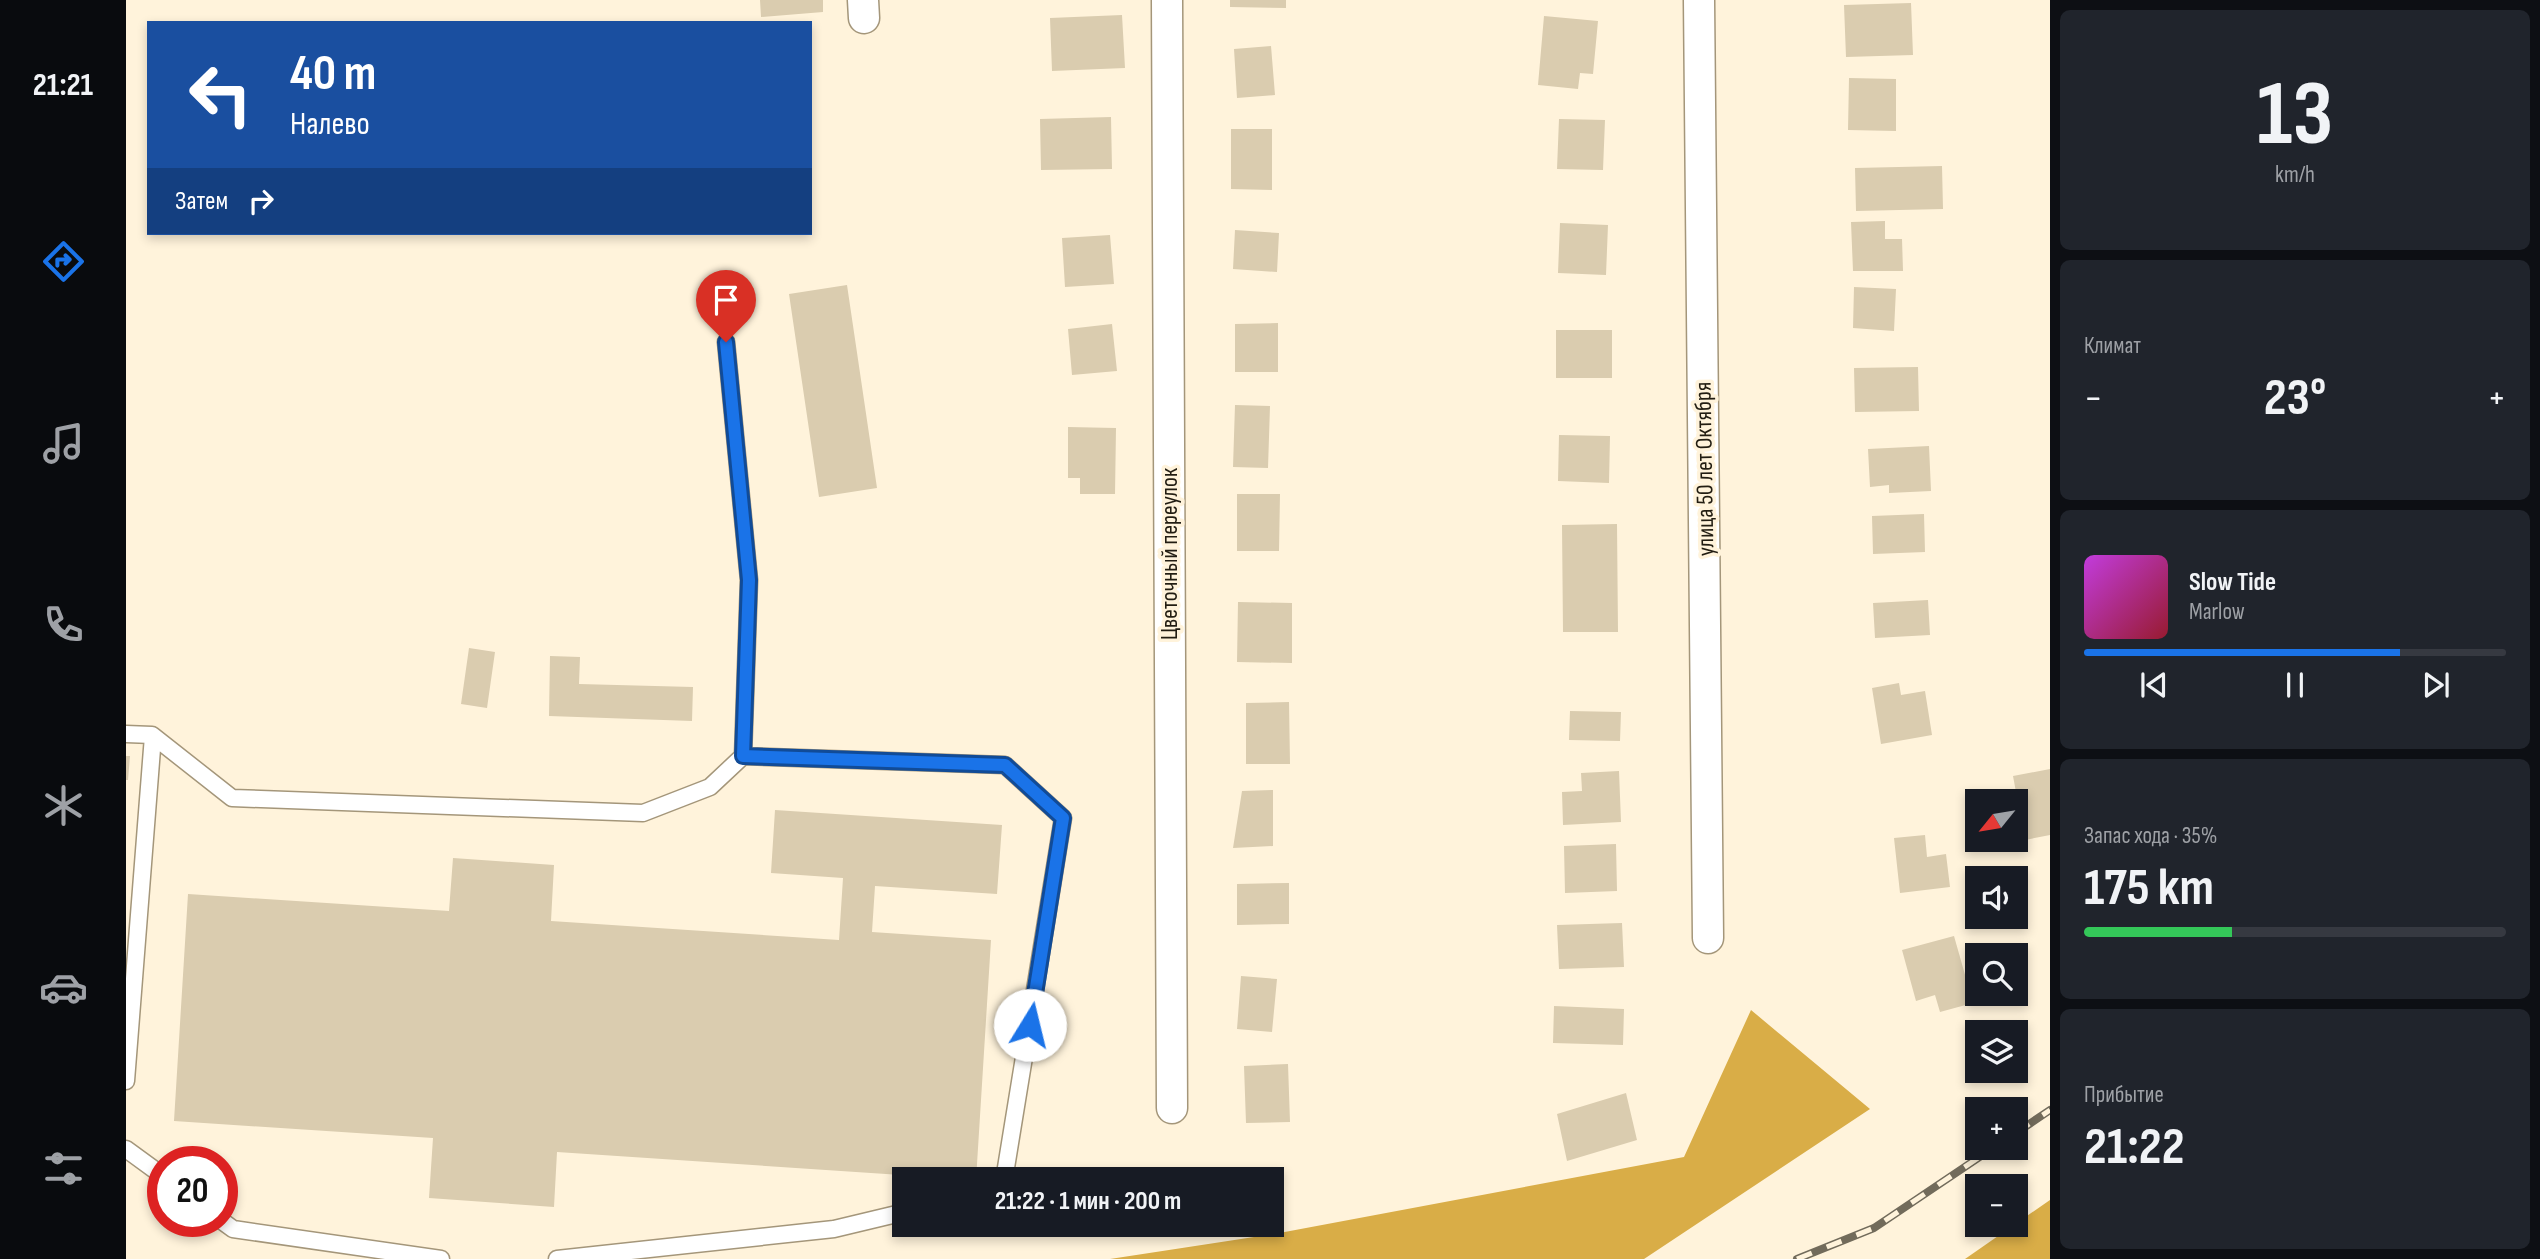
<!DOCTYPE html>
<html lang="ru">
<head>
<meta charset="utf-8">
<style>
	body { margin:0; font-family:"Sofia Sans Condensed",sans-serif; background:#20242c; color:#f1f3f6; height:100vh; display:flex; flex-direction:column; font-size:26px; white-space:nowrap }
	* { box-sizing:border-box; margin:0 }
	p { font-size:23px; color:#9ea1a6 }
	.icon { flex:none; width:38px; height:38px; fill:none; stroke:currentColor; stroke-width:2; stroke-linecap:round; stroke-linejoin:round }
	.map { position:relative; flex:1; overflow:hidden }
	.panel { display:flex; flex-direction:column; gap:10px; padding:10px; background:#0d0f14; width:490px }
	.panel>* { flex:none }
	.top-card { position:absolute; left:21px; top:21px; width:665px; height:214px; border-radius:0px; box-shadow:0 4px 10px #0003; background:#1a4fa0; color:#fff; overflow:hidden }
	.needle { width:46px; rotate:240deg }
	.tools { position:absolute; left:1839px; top:789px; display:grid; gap:14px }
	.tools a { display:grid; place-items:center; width:63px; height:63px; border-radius:0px; background:#171b24; box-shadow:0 4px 10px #0003; font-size:35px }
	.speed { position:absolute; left:21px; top:1146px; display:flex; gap:14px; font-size:35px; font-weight:700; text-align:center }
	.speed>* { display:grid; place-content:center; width:91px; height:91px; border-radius:50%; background:#171b24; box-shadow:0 4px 10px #0003; line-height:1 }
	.speed .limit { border:10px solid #d22; background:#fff; color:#111 }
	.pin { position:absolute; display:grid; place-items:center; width:60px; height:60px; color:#fff; margin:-72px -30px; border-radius:50% 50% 50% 0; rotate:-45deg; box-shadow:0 0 7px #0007 }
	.pin .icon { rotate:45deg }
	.me { position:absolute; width:77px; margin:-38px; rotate:9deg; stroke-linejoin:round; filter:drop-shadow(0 0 5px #0008) }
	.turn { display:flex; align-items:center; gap:24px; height:147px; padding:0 28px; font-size:32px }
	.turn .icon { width:91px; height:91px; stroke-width:2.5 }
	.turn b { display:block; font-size:49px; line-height:60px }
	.then { display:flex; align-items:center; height:66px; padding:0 28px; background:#0003; gap:14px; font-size:26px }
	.big { font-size:52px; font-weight:700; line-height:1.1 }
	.panel .card { flex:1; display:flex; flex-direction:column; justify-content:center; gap:10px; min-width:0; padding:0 24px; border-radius:10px; background:#20242c }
	.panel .dial { align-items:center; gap:0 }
	.dial b { font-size:91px; line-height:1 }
	.song { display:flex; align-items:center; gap:21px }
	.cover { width:84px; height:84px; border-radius:10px; background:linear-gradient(135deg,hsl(290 70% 55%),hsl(350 70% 35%)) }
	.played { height:7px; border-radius:4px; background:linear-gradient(90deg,#1a73e8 75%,#363941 75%) }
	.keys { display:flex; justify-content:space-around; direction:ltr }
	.heat { display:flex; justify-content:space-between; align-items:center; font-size:38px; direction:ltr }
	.charge { height:10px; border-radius:5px; background:linear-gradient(90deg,#34c759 35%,#363941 0) }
	.trip { position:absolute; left:766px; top:1167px; width:392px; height:70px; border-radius:0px; background:#171b24; box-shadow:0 4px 10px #0003; font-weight:700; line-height:70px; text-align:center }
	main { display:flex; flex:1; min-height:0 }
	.dock { display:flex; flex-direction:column; width:126px; justify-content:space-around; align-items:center; background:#090b0e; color:#9ea1a6 }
	.dock .icon { width:49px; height:49px }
	.dock .selected { color:#1a73e8 }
	.dock b { font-size:32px; color:#f1f3f6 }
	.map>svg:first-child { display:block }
	.forest { fill:#d9ad47 }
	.building { fill:#daccaf }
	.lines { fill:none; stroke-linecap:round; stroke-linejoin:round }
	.service-casing { stroke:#a4967a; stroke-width:19 }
	.minor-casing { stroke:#a4967a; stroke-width:33 }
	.service { stroke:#fff; stroke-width:16 }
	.minor { stroke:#fff; stroke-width:30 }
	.rail-casing { stroke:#726b5b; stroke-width:8 }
	.rail { stroke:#fff3db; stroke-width:5; stroke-dasharray:16; stroke-linecap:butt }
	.route-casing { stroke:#114b97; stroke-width:18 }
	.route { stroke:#1a73e8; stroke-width:12 }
	.labels { text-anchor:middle; stroke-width:7; stroke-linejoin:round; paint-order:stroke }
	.street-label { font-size:24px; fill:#221d12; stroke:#fff3db }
</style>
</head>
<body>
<main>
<nav class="dock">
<b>21:21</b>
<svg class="icon selected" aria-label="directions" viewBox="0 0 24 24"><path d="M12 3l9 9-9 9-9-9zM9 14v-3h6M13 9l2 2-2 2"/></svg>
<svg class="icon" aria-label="music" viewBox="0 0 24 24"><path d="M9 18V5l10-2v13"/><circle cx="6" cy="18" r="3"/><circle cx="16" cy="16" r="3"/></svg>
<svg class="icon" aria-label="phone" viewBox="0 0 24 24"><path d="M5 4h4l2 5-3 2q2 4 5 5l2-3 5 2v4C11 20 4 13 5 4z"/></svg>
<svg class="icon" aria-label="climate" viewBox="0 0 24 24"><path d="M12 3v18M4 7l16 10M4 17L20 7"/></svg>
<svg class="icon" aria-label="car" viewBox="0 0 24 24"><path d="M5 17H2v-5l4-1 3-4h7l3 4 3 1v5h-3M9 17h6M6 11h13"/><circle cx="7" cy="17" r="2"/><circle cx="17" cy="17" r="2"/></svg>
<svg class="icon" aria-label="filters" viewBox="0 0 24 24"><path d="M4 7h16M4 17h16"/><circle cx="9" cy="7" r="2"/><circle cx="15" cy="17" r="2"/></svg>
</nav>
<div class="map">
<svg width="1924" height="1259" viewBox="0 0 1924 1259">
	<rect width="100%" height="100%" fill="#fff3db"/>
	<!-- forest -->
	<path class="forest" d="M1625,1010L1744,1109L1518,1259H984L1148,1234L1558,1157Z
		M1924,1200V1259H1839Z"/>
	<!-- building -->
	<path class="building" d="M634,0H697V12L635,17Z
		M1104,0H1160V8L1104,7Z
		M1785,3L1787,55L1720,57L1718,5Z
		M996,15L999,68L926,71L924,18Z
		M1418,16L1472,21L1467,74L1454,73L1452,89L1412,85Z
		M1145,46L1149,95L1111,98L1108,49Z
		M1723,78L1770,79V131L1722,130Z
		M985,117L986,169L915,170L914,119Z
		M1433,119L1479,120L1477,170L1431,169Z
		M1105,129H1146V190L1105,189Z
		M1816,166L1817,209L1730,211L1729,168Z
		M1759,221V239H1776L1777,271H1727L1725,222Z
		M1434,223L1482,225L1480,275L1432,273Z
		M1109,230L1153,233L1151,272L1107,269Z
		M984,235L988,284L939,287L936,238Z
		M721,285L751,488L693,497L663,294Z
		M1728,287L1770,289L1768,331L1727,328Z
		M1152,323V372H1109V324Z
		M986,324L991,371L946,375L942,329Z
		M1430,330H1486V378H1430Z
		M1792,367L1793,411L1729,412L1728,368Z
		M1109,405L1144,406L1142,468L1107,467Z
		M942,427L990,428L989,494H954V478H942Z
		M1433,435L1484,436L1483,483L1432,481Z
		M1803,446L1805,491L1763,493V485L1744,487L1742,449Z
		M1111,494H1154L1153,551H1111Z
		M1798,514L1799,552L1747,554L1746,516Z
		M1491,524L1492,632H1437L1436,525Z
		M1802,600L1804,635L1749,638L1747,603Z
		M1112,602L1166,603V663L1111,662Z
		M343,648L369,652L361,708L335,704Z
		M424,656L454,657L453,684L567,687L566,721L423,716Z
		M1773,683L1775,695L1799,691L1806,735L1755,744L1746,688Z
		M1163,702L1164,764H1120V703Z
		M1444,711L1495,712L1494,741L1443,740Z
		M0,756H4L2,780H0Z
		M1924,769V835L1899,840L1887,776Z
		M1493,771L1495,822L1437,825L1436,792L1456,791L1455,773Z
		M1147,790V846L1107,848L1116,791Z
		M649,810L876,825L871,894L749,886L746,932L865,940L850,1180L431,1152L428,1207L303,1198L307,1138L48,1121L62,894L323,911L327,858L428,865L425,921L713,940L717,878L645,873Z
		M1799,835L1801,857L1820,854L1824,887L1774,893L1768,838Z
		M1490,844L1491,891L1439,893L1438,846Z
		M1163,883V924L1111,925V884Z
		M1496,923L1498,967L1433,969L1431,925Z
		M1828,936L1847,1003L1814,1012L1809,995L1790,1001L1776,950Z
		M1115,976L1151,979L1146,1032L1111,1029Z
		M1428,1006L1498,1009L1497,1045L1427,1043Z
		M1162,1064L1164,1122L1120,1123L1118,1066Z
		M1500,1093L1511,1140L1441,1161L1431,1114Z"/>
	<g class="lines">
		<!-- service casing -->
		<g class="service-casing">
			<path id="service" d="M600,342L623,580L617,756
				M0,734L26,735L106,798L517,813L584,787L617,756L879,765L937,818L878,1180
				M0,1081L27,736
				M0,1149L37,1176
				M96,1221L107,1229L315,1259
				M431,1259L708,1229L779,1212"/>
		</g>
		<!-- minor casing -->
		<g class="minor-casing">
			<path id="minor" d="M737,0L738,18
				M1041,0L1046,1108
				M1573,0L1582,938"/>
		</g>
		<!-- service -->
		<use href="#service" class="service"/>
		<!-- minor -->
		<use href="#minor" class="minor"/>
		<!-- rail casing -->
		<g class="rail-casing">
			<path id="rail" d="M1890,1133L1924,1110
				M1671,1259L1748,1228L1867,1148"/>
		</g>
		<!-- rail -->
		<use href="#rail" class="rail"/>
	</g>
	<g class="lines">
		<!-- route casing -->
		<g class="route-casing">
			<path id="route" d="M600,342L623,580L617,756L879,765L937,818L904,1025"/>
		</g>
		<!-- route -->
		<use href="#route" class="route"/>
	</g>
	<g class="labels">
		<!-- street labels -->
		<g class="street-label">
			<text transform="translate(1578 469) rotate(-91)" y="8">улица 50 лет Октября</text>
			<text transform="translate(1043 554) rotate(-90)" y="8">Цветочный переулок</text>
		</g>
	</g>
</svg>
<div class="tools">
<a><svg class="needle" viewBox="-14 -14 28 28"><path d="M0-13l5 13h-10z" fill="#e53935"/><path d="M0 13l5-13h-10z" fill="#9ea1a6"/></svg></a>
<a><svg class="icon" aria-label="sound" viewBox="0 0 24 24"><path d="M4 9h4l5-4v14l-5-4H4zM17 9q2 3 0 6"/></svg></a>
<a><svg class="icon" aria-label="search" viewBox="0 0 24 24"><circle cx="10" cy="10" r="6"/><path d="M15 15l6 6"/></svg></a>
<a><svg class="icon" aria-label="layers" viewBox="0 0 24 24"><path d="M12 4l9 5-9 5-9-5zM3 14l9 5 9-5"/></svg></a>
<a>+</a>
<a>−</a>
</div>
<div class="speed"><div class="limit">20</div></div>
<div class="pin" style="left:600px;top:342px;background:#d93025"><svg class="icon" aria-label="arrive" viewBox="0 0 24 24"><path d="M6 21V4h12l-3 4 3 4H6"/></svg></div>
<svg class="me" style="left:904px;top:1025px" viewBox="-20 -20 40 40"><circle r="19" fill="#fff"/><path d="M0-13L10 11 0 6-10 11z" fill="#1a73e8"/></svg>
<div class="trip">21:22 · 1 мин · 200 m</div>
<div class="top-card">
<div class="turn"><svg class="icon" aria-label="left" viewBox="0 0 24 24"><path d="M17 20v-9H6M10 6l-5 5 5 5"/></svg><div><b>40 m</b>Налево</div></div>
<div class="then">Затем<svg class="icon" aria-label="right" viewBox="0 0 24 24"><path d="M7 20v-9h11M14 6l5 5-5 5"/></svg></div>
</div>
</div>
<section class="panel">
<div class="card dial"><b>13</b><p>km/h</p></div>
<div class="card"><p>Климат</p>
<div class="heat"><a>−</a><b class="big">23°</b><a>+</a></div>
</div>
<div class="card">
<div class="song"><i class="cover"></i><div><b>Slow Tide</b><p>Marlow</p></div></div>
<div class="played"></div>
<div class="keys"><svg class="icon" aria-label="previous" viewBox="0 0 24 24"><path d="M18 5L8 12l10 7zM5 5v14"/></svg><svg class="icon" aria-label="pause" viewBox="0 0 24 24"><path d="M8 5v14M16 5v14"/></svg><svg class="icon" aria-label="next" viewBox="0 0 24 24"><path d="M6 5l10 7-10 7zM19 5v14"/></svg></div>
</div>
<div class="card"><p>Запас хода · 35%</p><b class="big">175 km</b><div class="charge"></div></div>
<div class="card"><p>Прибытие</p><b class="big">21:22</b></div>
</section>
</main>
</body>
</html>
